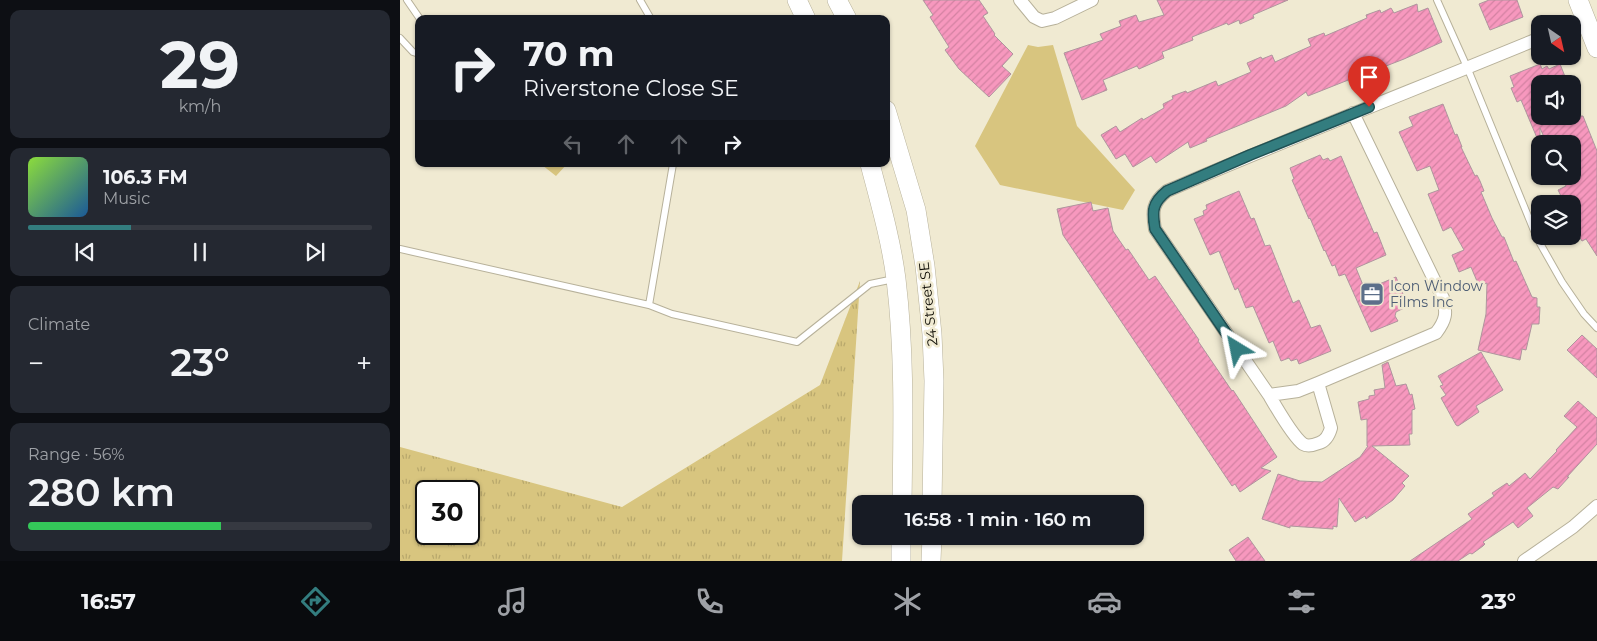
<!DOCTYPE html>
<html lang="en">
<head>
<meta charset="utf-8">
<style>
	body { margin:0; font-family:Montserrat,sans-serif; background:#242831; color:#f1f3f6; height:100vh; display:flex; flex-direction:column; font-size:19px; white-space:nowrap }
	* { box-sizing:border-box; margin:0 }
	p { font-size:16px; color:#9ea1a6 }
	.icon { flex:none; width:28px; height:28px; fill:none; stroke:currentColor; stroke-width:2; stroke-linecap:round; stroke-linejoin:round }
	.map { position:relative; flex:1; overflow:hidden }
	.details { display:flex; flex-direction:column; gap:10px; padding:10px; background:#0d0f14; width:400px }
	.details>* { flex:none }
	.hud { position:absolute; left:15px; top:15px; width:475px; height:152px; border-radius:10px; box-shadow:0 1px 4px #0004; background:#171b24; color:#f1f3f6; overflow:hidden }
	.needle { width:32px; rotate:146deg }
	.tools { position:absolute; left:1131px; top:15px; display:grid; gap:10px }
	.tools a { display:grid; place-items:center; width:50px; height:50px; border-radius:10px; background:#171b24; box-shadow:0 1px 4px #0004; font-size:25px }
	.speed { position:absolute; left:15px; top:480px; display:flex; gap:10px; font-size:25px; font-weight:700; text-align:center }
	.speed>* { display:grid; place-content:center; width:65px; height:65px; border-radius:50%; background:#171b24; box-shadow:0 1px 4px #0004; line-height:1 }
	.speed .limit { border:2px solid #111; border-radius:8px; background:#fff; color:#111 }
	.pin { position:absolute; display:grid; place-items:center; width:42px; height:42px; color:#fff; margin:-51px -21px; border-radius:50% 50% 50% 0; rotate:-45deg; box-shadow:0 0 5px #0007 }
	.pin .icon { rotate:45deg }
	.me { position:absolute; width:55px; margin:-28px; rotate:325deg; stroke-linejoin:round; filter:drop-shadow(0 0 4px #0008) }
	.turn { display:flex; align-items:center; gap:18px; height:105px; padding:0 25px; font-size:22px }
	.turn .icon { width:65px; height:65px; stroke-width:2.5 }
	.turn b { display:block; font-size:35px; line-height:42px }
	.lanes { display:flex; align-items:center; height:48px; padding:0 25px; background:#0003; justify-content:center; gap:25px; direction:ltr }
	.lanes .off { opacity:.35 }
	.big { font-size:38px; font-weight:600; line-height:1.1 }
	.details .widget { flex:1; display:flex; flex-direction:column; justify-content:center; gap:8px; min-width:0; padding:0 18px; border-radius:10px; background:#242831 }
	.details .dial { align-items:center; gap:0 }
	.dial b { font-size:65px; line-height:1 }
	.song { display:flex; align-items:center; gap:15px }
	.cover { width:60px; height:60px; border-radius:8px; background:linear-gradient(135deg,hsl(90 70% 55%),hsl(210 70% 35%)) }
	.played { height:5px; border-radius:2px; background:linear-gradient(90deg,#337d7f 30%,#363941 30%) }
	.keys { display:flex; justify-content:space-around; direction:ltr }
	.heat { display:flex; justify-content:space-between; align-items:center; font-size:28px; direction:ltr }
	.charge { height:8px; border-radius:4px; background:linear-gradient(90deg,#34c759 56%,#363941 0) }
	.trip { position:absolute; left:452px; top:495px; width:292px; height:50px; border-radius:10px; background:#171b24; box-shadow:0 1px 4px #0004; font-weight:600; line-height:50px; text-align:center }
	.menu { display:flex; height:80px; justify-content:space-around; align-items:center; background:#090b0e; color:#9ea1a6 }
	.menu .icon { width:35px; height:35px }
	.menu .on { color:#337d7f }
	.menu b { font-size:22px; color:#f1f3f6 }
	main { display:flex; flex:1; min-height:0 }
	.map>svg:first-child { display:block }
	.grass { fill:url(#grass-tufts); fill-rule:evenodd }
	.park { fill:#d8c57f }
	.building { fill:url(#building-hatch); stroke:#af959e }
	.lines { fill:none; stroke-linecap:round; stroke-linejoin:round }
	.lane-casing { stroke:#b7b19a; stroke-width:8 }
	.street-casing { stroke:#b7b19a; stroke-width:14 }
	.secondary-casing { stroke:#b7b19a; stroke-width:20 }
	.lane { stroke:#fff; stroke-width:6 }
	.street { stroke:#fff; stroke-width:12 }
	.secondary { stroke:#fff; stroke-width:19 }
	.route-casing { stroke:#215153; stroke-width:12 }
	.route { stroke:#337d7f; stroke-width:9 }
	.labels { text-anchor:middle; stroke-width:5; stroke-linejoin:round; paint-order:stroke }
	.service-label { font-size:14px; fill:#4e5e75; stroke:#f0ead2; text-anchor:start }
	.street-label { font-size:14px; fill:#0f0d05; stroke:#f0ead2 }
</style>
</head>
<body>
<main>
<section class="details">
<div class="widget dial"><b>29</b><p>km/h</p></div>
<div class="widget">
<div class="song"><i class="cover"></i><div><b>106.3 FM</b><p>Music</p></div></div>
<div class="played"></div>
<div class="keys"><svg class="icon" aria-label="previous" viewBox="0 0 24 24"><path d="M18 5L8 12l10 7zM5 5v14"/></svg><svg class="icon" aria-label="pause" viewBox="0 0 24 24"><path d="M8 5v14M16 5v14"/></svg><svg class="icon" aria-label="next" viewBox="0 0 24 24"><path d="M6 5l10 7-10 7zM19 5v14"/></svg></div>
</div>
<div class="widget"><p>Climate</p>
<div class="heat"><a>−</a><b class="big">23°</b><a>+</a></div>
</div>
<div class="widget"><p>Range · 56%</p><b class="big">280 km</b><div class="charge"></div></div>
</section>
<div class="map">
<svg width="1197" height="561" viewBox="0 0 1197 561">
	<defs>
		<pattern id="grass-tufts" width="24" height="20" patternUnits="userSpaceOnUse" patternTransform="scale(1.25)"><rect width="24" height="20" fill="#d8c57f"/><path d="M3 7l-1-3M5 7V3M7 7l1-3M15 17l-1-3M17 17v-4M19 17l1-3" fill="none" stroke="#b8a86c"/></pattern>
		<pattern id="building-hatch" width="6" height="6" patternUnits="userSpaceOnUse" patternTransform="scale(1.25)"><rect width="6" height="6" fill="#f798be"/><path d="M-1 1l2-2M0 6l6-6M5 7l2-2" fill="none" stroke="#d382a2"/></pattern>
	</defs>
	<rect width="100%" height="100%" fill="#f0ead2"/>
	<!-- grass -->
	<path class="grass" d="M460,281L442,561H0V447L222,507L420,385ZM26,491H69V534H26Z"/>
	<!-- park -->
	<path class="park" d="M628,45L638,47L653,45L677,126L735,190L723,210L600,185L575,146Z
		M143,164H167L156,176L142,165Z"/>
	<!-- building -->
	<path class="building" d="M523,0H579L588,13L583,16L595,34L594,35L613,54L602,66L611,74L589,97L559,69L545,50L549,47L530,17L533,15Z
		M757,0H888L853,15L854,18L840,24L839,20L828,25L827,23L792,37L793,40L762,52L764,58L739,69L737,66L703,80L707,90L682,100L664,53L703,40L700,34L721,26L719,21L736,15L739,22L764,15Z
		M1089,0H1117L1123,17L1090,30L1079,4Z
		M1017,4L1018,12L1028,8L1042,42L1004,59L986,66V65L908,96L906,92L886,106L806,139L807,141L790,148L788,142L756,163L751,156L733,167L725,154L716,159L701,135L716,126L720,132L742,118L743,120L764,108L763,104L773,99L772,96L786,91L787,93L816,81L818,86L851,72L847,63L861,57L862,59L872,55L875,62L911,46L908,39L924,33L925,36L967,18L966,15L980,10L981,13L991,8L994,13Z
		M1140,64L1142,69L1147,66L1149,69L1160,64L1168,84H1140V116H1183L1197,151V256L1186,239L1182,241L1172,225V204H1165L1158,190L1166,186L1162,176H1172V144H1147L1140,128V145L1121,100L1117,102L1111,88L1114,87L1110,76Z
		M1043,104L1055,135L1057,134L1062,147H1061L1075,176L1077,175L1080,181L1084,191L1081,192L1092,218L1102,237H1104L1114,262L1116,261L1132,297L1137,298V307H1140L1139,324H1132L1126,350L1122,349L1120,360L1078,350L1086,314L1087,283L1079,286L1071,267L1059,272L1052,255L1064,250L1051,227L1043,231L1028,194L1039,190L1030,166L1017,171L999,132L1013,126L1009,117Z
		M920,155L923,160L928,158L930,161L941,156L974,233L977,232L986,255L956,268L965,290L996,277L1008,306L996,312L995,316L998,321L971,332L945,274L939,276L935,265L932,266L925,250L924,251L910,218L909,219L892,180L894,179L890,168Z
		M839,191L851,219L854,218L865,246L870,245L893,303L899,300L911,328L920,325L931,351L899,364L897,359L891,361L889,358L881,361L873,341L869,343L853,306L846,308L838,288L835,290L819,251L810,255L794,219L804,215L803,211L807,209L806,205Z
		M691,202L693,211L708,208L713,231L726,250L728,249L749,280L755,276L799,340L798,341L832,391L833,390L877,457L861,468L871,471L840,492L835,484L832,486L663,235L657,209Z
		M1182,335L1197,349V378L1167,350Z
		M1081,352L1103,390L1076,406L1079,412L1058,426L1056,425L1041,398L1046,395L1040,386L1043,385L1038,376Z
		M988,362L996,386L1006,384L1010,395L1012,394L1015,409L1012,410V434H1009L1010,445L972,446L1009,476L1002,483L1005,486L993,500L966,519L965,516L955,522L939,498L937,527L933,526V529L890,526V528L862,519L878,474L900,481L922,482L960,457L968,446H967V419L961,420L958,402L969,399V396L975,395L974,390L985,388L982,365Z
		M1178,401L1197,418V444L1167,477H1169L1158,489L1153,487L1127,508L1133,516L1118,528L1113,522L1083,542L1085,544L1083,546L1072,554L1070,553L1058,561H1010L1072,519L1068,514L1094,496L1092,493L1107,483L1109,486L1125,473L1130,479L1157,451L1156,450L1177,427L1164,416Z
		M848,537L865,561H836L829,550Z"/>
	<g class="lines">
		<!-- lane casing -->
		<g class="lane-casing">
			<path id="lane" d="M7,0L20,19
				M240,0L251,19
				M1037,0L1067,67L1137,238L1162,282L1184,314L1197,328
				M0,38L13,52L19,54
				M0,249L249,305L272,314L397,342L470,284L494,279
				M249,305L273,164"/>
		</g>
		<!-- street casing -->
		<g class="street-casing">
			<path id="street" d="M620,0L634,17L642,21L655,18L692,0
				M953,113L1043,298C1047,313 1046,320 1036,333L918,383L898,391L869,395L755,229C752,211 752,203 767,191C890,138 1016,89 1140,38
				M869,395C876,407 893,437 903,444C908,447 914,445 919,443C926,441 929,435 931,428L918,383
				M1124,561L1173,527L1197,506"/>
		</g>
		<!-- secondary casing -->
		<g class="secondary-casing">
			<path id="secondary" d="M397,0L406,19
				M437,0L447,19
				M1178,0L1197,48
				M486,110L516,210L525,266L532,334L534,381L532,504
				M470,164C480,202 491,240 496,279C505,354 503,429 502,504
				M501,561V536
				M531,561L532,536"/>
		</g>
		<!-- lane -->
		<use href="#lane" class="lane"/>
		<!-- street -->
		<use href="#street" class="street"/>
		<!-- secondary -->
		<use href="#secondary" class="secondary"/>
	</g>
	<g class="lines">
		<!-- route casing -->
		<g class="route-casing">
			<path id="route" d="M837,349L755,229C752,211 752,203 767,191L850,155L969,107"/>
		</g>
		<!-- route -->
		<use href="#route" class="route"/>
	</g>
	<!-- icons -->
	<defs>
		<g id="office-square" transform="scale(1.25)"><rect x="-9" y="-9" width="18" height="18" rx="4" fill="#5c6f8a" stroke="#f0ead2"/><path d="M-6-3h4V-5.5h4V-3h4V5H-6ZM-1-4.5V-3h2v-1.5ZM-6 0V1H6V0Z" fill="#fff"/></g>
	</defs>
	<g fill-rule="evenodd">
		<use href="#office-square" x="972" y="294"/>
	</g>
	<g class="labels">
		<!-- service labels -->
		<g class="service-label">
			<text x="990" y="291">Icon Window<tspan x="990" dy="16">Films Inc</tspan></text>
		</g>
		<!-- street labels -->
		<g class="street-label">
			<text transform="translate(528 304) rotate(-96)" y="5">24 Street SE</text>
		</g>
	</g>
</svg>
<div class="tools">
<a><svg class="needle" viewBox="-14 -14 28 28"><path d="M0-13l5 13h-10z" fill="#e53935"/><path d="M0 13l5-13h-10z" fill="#9ea1a6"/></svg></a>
<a><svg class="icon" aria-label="sound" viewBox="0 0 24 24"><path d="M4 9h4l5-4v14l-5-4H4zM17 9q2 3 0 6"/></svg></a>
<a><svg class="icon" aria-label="search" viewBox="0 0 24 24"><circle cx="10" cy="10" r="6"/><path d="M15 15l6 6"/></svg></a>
<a><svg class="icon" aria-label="layers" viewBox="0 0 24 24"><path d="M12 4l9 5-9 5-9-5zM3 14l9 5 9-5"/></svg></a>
</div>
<div class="speed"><div class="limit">30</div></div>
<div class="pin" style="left:969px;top:107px;background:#d93025"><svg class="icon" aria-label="arrive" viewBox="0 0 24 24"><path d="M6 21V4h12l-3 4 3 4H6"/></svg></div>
<svg class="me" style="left:837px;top:349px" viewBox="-20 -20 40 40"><path d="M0-17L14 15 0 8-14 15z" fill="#337d7f" stroke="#fff" stroke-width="4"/></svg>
<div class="trip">16:58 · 1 min · 160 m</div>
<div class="hud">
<div class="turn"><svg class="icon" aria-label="right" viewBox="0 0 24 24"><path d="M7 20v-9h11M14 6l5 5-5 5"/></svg><div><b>70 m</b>Riverstone Close SE</div></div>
<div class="lanes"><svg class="icon off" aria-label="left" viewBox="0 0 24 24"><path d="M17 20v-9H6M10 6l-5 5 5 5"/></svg><svg class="icon off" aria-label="ahead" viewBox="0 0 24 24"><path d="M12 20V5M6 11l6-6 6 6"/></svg><svg class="icon off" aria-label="ahead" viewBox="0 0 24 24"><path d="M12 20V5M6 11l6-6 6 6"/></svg><svg class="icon" aria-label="right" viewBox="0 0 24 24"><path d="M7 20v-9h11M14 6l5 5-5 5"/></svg></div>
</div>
</div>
</main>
<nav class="menu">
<b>16:57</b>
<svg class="icon on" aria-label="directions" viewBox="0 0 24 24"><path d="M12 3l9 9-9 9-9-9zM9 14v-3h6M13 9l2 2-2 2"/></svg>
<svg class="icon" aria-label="music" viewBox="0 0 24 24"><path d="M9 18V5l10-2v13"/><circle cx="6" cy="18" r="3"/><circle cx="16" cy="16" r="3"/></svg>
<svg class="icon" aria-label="phone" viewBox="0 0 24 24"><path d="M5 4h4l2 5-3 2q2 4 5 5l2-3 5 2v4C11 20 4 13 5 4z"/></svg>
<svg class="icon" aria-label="climate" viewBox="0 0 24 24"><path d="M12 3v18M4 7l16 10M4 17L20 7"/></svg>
<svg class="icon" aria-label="car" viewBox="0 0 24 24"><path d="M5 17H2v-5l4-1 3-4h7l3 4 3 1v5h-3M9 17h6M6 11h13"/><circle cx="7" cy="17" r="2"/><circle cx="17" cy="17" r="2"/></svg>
<svg class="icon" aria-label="filters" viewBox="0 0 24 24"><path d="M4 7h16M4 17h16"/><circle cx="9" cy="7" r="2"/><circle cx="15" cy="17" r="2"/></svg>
<b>23°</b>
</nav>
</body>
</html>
